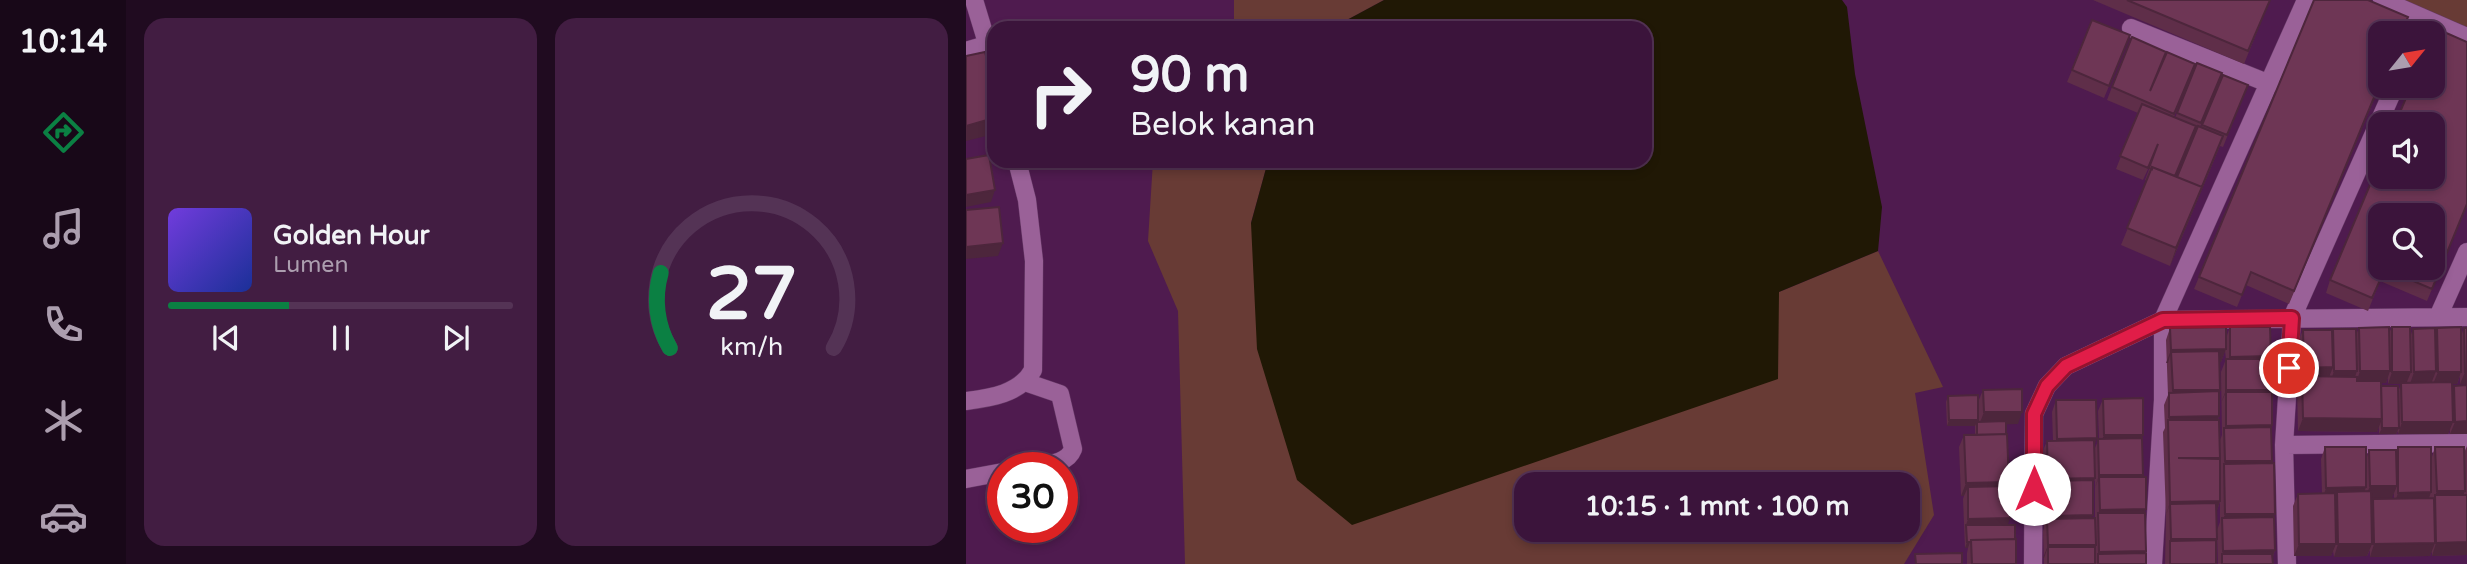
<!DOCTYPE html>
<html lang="id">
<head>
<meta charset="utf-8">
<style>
	body { margin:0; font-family:"Varela Round",sans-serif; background:#421d42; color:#f1f3f6; height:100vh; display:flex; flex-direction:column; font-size:26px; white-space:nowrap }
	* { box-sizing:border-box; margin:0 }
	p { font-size:23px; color:#ac9eaf }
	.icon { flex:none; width:38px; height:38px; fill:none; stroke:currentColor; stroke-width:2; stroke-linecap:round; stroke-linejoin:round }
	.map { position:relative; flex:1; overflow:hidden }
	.details { display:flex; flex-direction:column; gap:18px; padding:18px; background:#200b20; width:840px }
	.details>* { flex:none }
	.top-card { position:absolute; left:21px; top:21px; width:665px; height:147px; border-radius:21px; box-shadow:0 4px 10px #0003,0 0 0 2px #543355; background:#3b143b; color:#f1f3f6; overflow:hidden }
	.needle { width:46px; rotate:60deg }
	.fabs { position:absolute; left:1402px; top:21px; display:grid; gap:14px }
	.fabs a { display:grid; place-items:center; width:77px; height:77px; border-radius:14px; background:#3b143b; box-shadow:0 4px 10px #0003,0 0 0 2px #543355; font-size:35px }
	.speed { position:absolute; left:21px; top:452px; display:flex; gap:14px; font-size:35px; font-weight:700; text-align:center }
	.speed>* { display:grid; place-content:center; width:91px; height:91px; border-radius:50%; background:#3b143b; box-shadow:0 4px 10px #0003,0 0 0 2px #543355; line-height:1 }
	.speed .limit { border:10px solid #d22; background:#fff; color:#111 }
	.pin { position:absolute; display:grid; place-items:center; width:60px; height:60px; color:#fff; margin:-30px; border:4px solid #fff; border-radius:50%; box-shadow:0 2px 7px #0007 }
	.me { position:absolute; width:77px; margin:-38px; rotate:0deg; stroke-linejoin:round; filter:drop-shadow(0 0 5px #0008) }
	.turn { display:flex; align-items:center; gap:24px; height:147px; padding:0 28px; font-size:32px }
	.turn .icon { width:91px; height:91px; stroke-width:2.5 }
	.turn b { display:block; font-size:49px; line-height:60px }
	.details .widget { flex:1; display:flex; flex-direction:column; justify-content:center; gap:10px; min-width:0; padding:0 24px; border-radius:21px; background:#421d42 }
	.details .dial { align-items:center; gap:0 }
	.dial svg { height:182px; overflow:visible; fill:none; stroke:#543355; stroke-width:7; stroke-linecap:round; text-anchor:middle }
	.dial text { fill:#f1f3f6; stroke:none }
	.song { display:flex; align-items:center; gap:21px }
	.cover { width:84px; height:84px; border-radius:10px; background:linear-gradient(135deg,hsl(260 70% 55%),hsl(230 70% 35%)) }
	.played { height:7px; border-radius:4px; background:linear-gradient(90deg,#0b8043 35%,#543355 35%) }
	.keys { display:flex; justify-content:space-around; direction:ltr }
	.details .tiles { flex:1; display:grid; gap:18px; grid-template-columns:repeat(2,1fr) }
	.trip { position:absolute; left:548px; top:472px; width:406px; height:70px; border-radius:21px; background:#3b143b; box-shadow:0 4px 10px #0003,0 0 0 2px #543355; font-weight:800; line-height:70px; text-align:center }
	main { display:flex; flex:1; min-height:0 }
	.menu { display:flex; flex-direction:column; width:126px; justify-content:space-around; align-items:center; background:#180818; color:#ac9eaf }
	.menu .icon { width:49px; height:49px }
	.menu .selected { color:#0b8043 }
	.menu b { font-size:32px; color:#f1f3f6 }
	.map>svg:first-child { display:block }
	.green { fill:#683b35; fill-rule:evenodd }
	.water { fill:#201805 }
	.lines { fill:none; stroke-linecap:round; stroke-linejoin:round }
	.minor-casing { stroke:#663966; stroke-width:19 }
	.minor { stroke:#9a6198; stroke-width:18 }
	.wall { fill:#5f2e49; fill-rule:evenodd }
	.shaded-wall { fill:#4d263c }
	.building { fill:#6e3655; stroke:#4d263c; stroke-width:2; fill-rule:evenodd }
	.route-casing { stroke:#92132f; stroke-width:18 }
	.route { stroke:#e11d48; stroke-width:12 }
</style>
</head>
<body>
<main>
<nav class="menu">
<b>10:14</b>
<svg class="icon selected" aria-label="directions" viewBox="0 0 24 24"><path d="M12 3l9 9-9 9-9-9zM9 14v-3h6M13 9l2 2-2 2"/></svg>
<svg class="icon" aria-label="music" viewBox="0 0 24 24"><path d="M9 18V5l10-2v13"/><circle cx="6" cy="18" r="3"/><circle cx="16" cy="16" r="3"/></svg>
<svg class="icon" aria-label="phone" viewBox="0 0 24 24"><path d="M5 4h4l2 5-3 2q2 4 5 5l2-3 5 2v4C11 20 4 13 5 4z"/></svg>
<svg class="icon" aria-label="climate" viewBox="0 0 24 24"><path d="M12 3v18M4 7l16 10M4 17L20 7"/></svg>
<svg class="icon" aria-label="car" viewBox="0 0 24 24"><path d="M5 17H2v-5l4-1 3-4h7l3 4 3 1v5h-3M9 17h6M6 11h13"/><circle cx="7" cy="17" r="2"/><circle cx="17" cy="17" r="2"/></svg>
</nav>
<section class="details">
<div class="tiles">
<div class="widget">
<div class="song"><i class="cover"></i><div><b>Golden Hour</b><p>Lumen</p></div></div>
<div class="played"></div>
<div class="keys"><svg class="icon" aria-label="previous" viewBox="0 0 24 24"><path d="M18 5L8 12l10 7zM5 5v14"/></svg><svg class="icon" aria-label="pause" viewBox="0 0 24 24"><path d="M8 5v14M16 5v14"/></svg><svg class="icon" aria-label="next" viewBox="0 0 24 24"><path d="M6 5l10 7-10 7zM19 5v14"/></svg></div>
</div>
<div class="widget dial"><svg viewBox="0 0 100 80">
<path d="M14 69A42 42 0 1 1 86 69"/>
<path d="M14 69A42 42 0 0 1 10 36" stroke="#0b8043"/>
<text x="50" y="56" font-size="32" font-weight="700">27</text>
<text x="50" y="72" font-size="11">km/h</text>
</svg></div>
</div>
</section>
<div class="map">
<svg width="1501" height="564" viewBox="0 0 1501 564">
	<rect width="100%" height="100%" fill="#4f1b4f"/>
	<!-- green -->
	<path class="green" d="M268,0H418L366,28H268Z
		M1417,0H1501V37Z
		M187,161H302L285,223L813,292L912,251L977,387L949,393L968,515L938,564H219L212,311L182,241ZM560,485H942V530H560Z"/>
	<!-- water -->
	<path class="water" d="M418,0H876L881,7L889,74L916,207L912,251L813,292L812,379L386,525L331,480L291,349L285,223L302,161H679V28H366Z"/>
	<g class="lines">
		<!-- minor casing -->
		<g class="minor-casing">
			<path id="minor" d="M8,0L28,66
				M1416,0L1501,37
				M1165,28L1304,84
				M0,51L23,44
				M1472,317L1501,252
				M59,382L94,394L107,449C101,465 80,464 64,467
				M0,401C24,398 54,394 67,370L68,261L61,200L51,161
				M1318,445L1501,443
				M0,479L37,472
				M1067,564L1068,414L1081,386L1100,366L1197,320L1501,317
				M1187,564L1197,400V320L1340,0
				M1321,564L1318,445L1326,318L1429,86"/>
		</g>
		<!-- minor -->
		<use href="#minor" class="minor"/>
	</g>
	<!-- wall -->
	<path class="wall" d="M1127,0H1304L1278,64Z
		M1348,0H1402L1442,17L1435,33H1414V85L1323,304L1280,285L1271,307L1228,289Z
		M1159,48L1138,98L1101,82L1106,70Z
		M1231,63L1256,73L1234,127H1235L1257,75L1277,97L1257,147L1254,146L1204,266L1155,245L1181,181L1179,180L1188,156L1177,180L1150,169L1172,113L1141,100L1146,87L1190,78L1229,64L1208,117L1209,118ZM1227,134L1229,135L1211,177H1209Z
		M1501,206L1461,301L1414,281L1402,311L1360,293L1364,280Z
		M1264,327L1304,359L1305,463L1309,550L1307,557V564H1252L1251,530L1254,522V502L1250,513V564H1199L1200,515L1197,432L1199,428L1198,405L1202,395L1200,340L1204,328L1260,338ZM1259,351L1260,359L1255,372L1256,435L1254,440V475L1252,420L1253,416V362H1255Z
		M1426,327L1444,337L1447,329L1469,334L1471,328L1495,336L1498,328L1501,384H1494V376L1491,384H1486V391L1488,386L1501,434H1484V429L1482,434H1432V431L1430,434H1413V426L1411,432L1332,431L1331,389L1335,380H1333L1332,342L1337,330L1366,333L1367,329L1390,335L1393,328L1423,333ZM1422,377V384H1435L1432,392L1415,386V383H1420Z
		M1017,390L1052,424H1040L1042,525L1050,564H1001V553L1002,548H999L997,499L998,496H995L993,447L998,435H1009V426H981L980,402L982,396L1012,420L1011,422H1013L1012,402Z
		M1137,399L1176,438L1180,564H1078L1077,531L1078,528V491L1076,453L1081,441H1087L1086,412L1090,400L1128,447V450L1133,439L1132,411ZM1129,479V518H1126L1127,485Z
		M1501,446V555L1466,556V551L1464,556L1404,557V550L1401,556L1368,557L1367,551L1365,556H1328L1327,506L1332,494L1356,493L1355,459L1359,447L1400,460L1403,450L1430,452L1432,447L1465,460L1469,447L1498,453ZM1428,494V498L1407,499L1405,505V498Z"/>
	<!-- shaded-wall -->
	<path class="shaded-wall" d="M28,118V134L0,141V126Z
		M1236,187L1229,205L1204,266L1210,248Z
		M29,190L25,202L0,207V195Z
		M37,243L32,256L0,259V247Z
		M1260,349L1255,362L1206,363L1205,352L1202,363H1200L1205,350Z
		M1305,356L1300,369H1260L1264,357Z
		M1367,367L1362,380L1336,376L1335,380H1333L1338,368Z
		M1368,371H1391L1387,383H1364Z
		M1394,371H1424L1420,383H1390Z
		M1470,371L1465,384H1444L1448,372Z
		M1426,372H1445L1440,384H1422Z
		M1472,372H1495L1491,384H1467Z
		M1499,372H1501V384H1494Z
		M1207,390H1254L1249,402L1203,400Z
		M1260,390H1305L1300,402L1260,392L1255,403Z
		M1018,412H1056L1052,424L1013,425Z
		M1253,416L1249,428L1202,422L1203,417Z
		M1337,418L1416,419L1411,432L1332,431Z
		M983,420H1012L1009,426H981Z
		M1501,421V434H1484L1489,422Z
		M1436,422H1487L1482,434H1432Z
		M1306,425L1302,438L1258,432L1260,426Z
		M1416,428H1433L1430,434H1413Z
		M1138,435H1177L1173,447L1133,448Z
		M1131,438L1127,451H1087L1091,439Z
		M1259,461H1306L1301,473L1258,464Z
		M1133,475H1177L1173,487L1133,477L1129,488Z
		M1129,478L1125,491L1082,481L1077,491L1082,479Z
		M1043,482L1038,495L1002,487L998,496H995L1000,483Z
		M1404,486H1431L1426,498H1399Z
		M1400,487L1396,499L1371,492L1368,500H1356L1360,488Z
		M1471,491H1499L1494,503L1469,495L1466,504Z
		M1465,492L1461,504L1428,505L1432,493Z
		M1254,501L1250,514L1204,504L1200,515L1204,502Z
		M1180,509L1176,522L1132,513L1134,510Z
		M1259,514H1309L1305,526L1256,523Z
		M1127,515L1123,528L1081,519L1082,516Z
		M1044,518L1040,531L1000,525L998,531L1002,519Z
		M1205,539H1251L1246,551L1204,542Z
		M1001,542H1004L1002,548H999Z
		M1501,542V555L1466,556L1470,543Z
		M1469,543L1464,556L1404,557L1408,544Z
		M1333,544H1370L1365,556H1328Z
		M1372,544H1406L1401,556L1368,557Z
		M1082,545H1130L1125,557L1082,547L1078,558H1077Z
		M1309,550L1305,562L1256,554L1257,551Z
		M1180,551L1176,564L1132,554L1133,552Z"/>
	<!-- building -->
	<path class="building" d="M1161,0H1304L1282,51Z
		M1348,0H1402L1442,17L1435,33H1414V83L1328,291L1285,272L1276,295L1233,277Z
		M1126,20L1164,35L1143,86L1106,70Z
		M1469,28L1501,42V204L1466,289L1419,269L1406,298L1364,280L1414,161V177H1466V124H1429L1445,86H1466V34ZM1414,215H1466V268H1414Z
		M1166,37L1200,52L1184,91L1201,52L1229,64L1208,114L1146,87Z
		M19,52L28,86V118L0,126V56Z
		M1231,63L1256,73L1235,123L1211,113Z
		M1257,75L1282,85L1261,135L1236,125Z
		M1176,104L1230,126L1209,176L1186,167V169L1183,168L1192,144L1182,168L1154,156Z
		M1232,126L1257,136L1235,189L1236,187L1211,177Z
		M23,155L29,190L0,195V159Z
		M1186,167L1236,187L1210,248L1161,228Z
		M33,207L37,243L0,247V210Z
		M1260,327V349L1205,350L1204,328Z
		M1264,327H1304L1305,356L1264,357Z
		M1423,327L1424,371H1394L1393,328Z
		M1426,327H1444L1445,372H1426Z
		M1495,327V372H1472L1471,328Z
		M1469,328L1470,371L1448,372L1447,329Z
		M1498,328H1501V372H1499Z
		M1367,329H1390L1391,371H1368Z
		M1337,330H1366L1367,367L1338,368Z
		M1253,351L1254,390H1207L1205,352Z
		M1260,359H1304L1305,390H1260Z
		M1336,376L1391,377V381H1415L1416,419L1337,418Z
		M1486,382L1487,422H1436L1435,383Z
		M1501,385V421L1489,422L1488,386Z
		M1415,386H1432L1433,428H1416Z
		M1056,389V412H1018L1017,390Z
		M1253,391V416L1203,417V393Z
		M1260,392H1306V425L1260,426Z
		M1012,395V420H983L982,396Z
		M1177,398V435H1138L1137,399Z
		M1090,400H1130L1131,438L1091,439Z
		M1202,420H1253L1254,458H1212L1254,459V501L1204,502Z
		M1040,421V434L1011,435V422Z
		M1305,427L1306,461H1259L1258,428Z
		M1041,434L1043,482L1000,483L998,435Z
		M1176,438L1177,475H1133L1132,439Z
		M1128,440L1129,478L1082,479L1081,441Z
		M1359,447H1400V487L1360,488Z
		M1432,447H1465V492L1432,493Z
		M1469,447H1498L1499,491H1471Z
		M1403,450H1430L1431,486H1404Z
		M1308,463L1309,514H1259L1258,464Z
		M1133,477H1180V509L1134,510Z
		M1127,480V515L1082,516V481Z
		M1044,486V518L1002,519V487Z
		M1405,491L1406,544H1372L1371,492Z
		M1369,493L1370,544H1333L1332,494Z
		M1469,495H1501V542L1470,543Z
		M1468,498L1469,543L1408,544L1407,499Z
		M1250,503L1251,539H1205L1204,504Z
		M1132,513H1179L1180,551L1133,552Z
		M1308,517L1309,550L1257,551L1256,518Z
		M1129,518L1130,545H1082L1081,519Z
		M1000,525H1049V539L1005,540V542H1001Z
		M1050,539V564H1006L1005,540Z
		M1250,540V564H1204V541Z
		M1082,547H1129V564H1082Z
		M996,553V564H950L949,554Z
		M1180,553V564H1132V554Z
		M1256,554H1306L1307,564H1256Z"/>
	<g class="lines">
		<!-- route casing -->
		<g class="route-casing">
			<path id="route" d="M1068,489V414L1081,386L1100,366L1197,320L1326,318L1323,368"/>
		</g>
		<!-- route -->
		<use href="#route" class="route"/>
	</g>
</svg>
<div class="fabs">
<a><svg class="needle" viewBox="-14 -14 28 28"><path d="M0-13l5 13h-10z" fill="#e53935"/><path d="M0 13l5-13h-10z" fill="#ac9eaf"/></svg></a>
<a><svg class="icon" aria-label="sound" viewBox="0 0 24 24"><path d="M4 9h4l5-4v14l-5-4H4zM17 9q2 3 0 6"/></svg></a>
<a><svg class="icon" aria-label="search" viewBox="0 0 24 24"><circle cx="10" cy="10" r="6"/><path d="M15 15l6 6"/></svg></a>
</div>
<div class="speed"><div class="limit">30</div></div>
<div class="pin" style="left:1323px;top:368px;background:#d93025"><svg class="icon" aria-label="arrive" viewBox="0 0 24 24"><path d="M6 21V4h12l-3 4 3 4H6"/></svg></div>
<svg class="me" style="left:1068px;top:489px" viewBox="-20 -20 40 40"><circle r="19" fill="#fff"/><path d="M0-13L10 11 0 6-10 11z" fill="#e11d48"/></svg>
<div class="trip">10:15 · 1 mnt · 100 m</div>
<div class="top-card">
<div class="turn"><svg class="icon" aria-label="right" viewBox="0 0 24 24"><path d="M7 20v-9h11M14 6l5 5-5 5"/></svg><div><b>90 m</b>Belok kanan</div></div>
</div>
</div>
</main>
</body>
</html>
